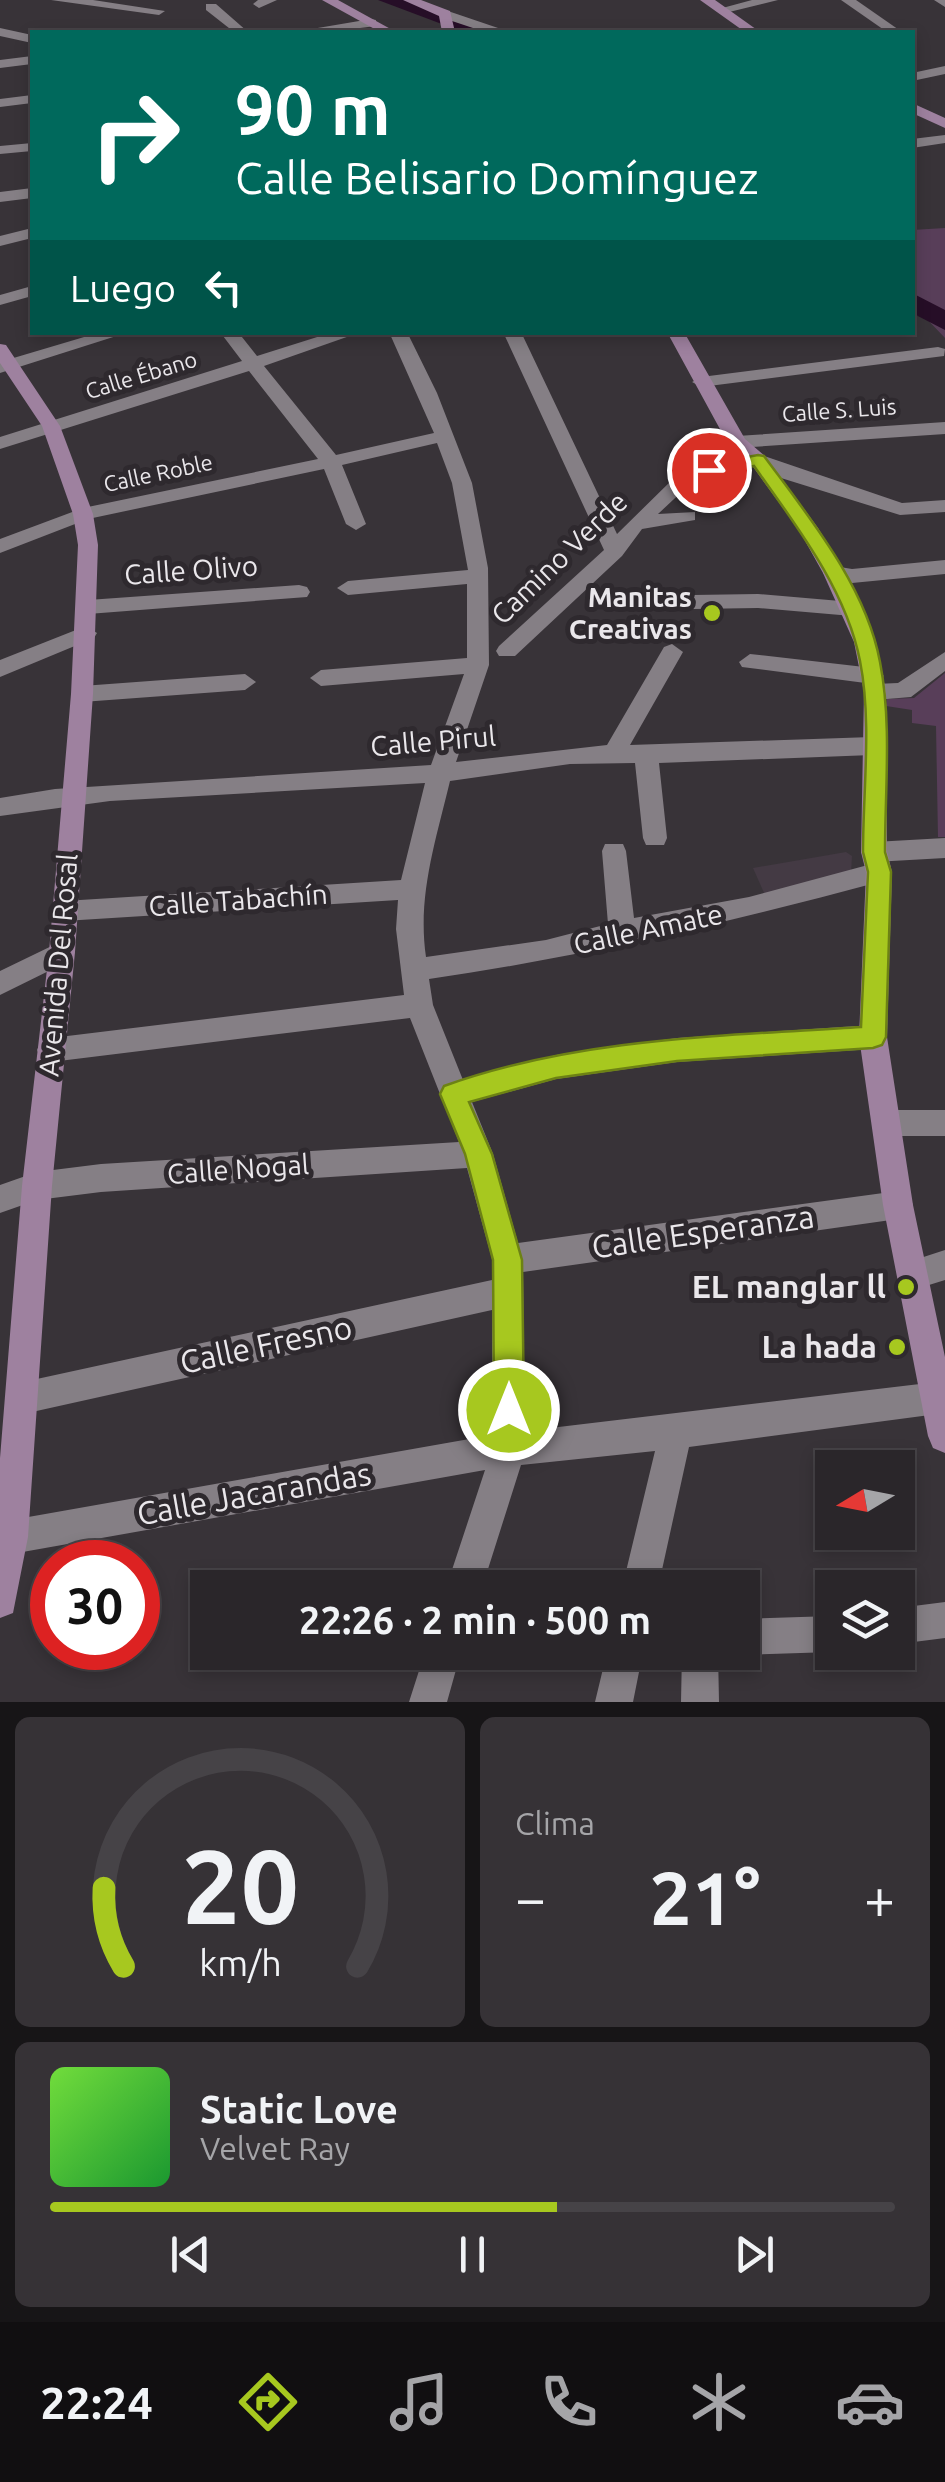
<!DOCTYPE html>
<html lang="es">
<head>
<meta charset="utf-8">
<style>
	body { margin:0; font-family:Ubuntu,sans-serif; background:#363236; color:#f1f3f6; height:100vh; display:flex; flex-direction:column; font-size:38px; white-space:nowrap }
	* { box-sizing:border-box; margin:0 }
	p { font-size:32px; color:#a5a5a8 }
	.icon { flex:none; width:55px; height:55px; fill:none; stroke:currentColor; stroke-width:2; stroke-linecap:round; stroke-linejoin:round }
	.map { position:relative; height:1702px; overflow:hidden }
	.panel { display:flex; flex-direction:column; gap:15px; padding:15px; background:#171517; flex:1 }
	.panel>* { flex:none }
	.top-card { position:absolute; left:30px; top:30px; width:885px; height:305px; border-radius:0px; box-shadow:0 5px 15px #0003,0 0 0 2px #464347; background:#00695c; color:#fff; overflow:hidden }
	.needle { width:65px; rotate:260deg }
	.fabs { position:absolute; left:815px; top:1450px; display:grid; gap:20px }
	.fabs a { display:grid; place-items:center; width:100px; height:100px; border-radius:0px; background:#2a262a; box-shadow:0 5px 15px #0003,0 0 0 2px #464347; font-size:50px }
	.speed { position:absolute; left:30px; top:1540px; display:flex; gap:20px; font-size:50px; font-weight:700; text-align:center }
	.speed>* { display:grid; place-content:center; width:130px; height:130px; border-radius:50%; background:#2a262a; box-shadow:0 5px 15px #0003,0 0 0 2px #464347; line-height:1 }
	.speed .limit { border:15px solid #d22; background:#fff; color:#111 }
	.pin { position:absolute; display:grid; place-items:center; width:85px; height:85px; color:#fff; margin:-42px; border:5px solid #fff; border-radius:50%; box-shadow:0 2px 10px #0007 }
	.me { position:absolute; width:110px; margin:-55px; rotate:0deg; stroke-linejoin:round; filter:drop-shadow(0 0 8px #0008) }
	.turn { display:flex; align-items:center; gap:35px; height:210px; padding:0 40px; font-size:45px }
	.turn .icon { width:130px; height:130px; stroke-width:2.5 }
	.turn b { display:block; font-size:70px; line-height:85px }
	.then { display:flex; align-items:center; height:95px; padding:0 40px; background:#0003; gap:20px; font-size:38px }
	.big { font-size:75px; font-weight:700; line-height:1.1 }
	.panel .card { flex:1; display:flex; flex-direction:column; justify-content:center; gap:15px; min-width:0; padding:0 35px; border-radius:15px; background:#363236 }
	.panel .dial { align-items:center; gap:0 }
	.dial svg { height:260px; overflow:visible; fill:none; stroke:#464347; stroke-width:7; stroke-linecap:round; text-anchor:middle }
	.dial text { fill:#f1f3f6; stroke:none }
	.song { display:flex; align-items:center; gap:30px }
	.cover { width:120px; height:120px; border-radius:15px; background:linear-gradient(135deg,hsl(100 70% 55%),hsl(130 70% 35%)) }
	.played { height:10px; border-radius:5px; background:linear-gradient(90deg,#a7c81f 60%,#464347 60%) }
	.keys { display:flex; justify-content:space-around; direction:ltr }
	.heat { display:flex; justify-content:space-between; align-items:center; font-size:55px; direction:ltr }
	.panel .tiles { flex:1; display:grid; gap:15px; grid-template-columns:1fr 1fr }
	.card:last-child { grid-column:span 2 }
	.trip { position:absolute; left:190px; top:1570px; width:570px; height:100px; border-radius:0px; background:#2a262a; box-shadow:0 5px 15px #0003,0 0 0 2px #464347; font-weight:700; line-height:100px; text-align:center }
	.dock { display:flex; height:160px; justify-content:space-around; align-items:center; background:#110f11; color:#a5a5a8 }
	.dock .icon { width:70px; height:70px }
	.dock .active { color:#a7c81f }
	.dock b { font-size:45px; color:#f1f3f6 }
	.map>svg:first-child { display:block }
	.built { fill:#443a44 }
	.green { fill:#583e59 }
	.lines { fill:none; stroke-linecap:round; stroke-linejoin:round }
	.river { fill:#260e27; fill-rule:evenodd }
	.street { fill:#857f85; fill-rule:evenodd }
	.secondary { fill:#9e819f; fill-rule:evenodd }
	.route { fill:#a7c81f; stroke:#6d8214; stroke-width:2.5 }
	.poi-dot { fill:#a7c81f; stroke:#2e292e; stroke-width:4 }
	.labels { text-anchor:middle; stroke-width:10; stroke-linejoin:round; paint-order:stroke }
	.far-street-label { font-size:22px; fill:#eae7eb; stroke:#2e292e }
	.street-label { font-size:28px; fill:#eae7eb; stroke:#2e292e }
	.poi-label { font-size:28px; font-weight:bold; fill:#eae7eb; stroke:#2e292e; text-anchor:end }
	.near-street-label { font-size:32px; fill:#eae7eb; stroke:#2e292e }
	.near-poi-label { font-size:32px; font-weight:bold; fill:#eae7eb; stroke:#2e292e; text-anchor:end }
</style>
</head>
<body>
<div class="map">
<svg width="945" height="1702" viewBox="0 0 945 1702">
	<rect width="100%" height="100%" fill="#383338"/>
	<!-- built -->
	<path class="built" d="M846,852L852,856L851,873L765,895L753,868Z"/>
	<!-- green -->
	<path class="green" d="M945,228V338L924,316H913L912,230Z
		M945,673V837H938L936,726L912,723V710L886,706L887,699L914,698Z"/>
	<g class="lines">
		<!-- river -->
		<path class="river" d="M378,0H408L489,28L493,32H463Z
			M912,293L945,310V330L912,313Z"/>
		<!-- street -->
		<path class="street" d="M51,0H93L165,11L159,15Z
			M258,0H277L259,8L253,4Z
			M752,0H778L721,14L715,10Z
			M841,0H856L902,32H887Z
			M934,0H945V7Z
			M206,4H216L248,32H234L206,10Z
			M445,10L501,29L503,32H485L440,17L439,14Z
			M371,19L376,20V26L328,32H294Z
			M0,28L32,35V43L0,36Z
			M32,56V64L0,68V60Z
			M945,66V74L912,81V73Z
			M32,95V103L0,107V99Z
			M945,135V143L912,148V139Z
			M32,143V151L0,154V146Z
			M32,188V198L0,202V192Z
			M32,228V238L0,246V236Z
			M32,286V296L0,305V295Z
			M101,332H129L0,373V362Z
			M220,332H238L257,356L333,332H361L264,366L336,455L434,433L389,332H407L437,393L472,483L488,568L489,665L456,762L607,745L664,647L672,644L683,652L630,745L872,737L884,746L872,755L659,763L667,838L664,845H646L643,838L635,763L570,764L450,781C436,840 417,896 426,957L546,940L608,924L602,851L605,844H623L626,851L634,918L749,897L879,862L888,865L892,872L888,879L879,882C731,922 581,957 429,979L433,1005L463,1080L556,1055L677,1038L873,1025L883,1029L887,1037L883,1045L873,1049L677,1062L556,1079L472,1102L493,1154L518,1243L898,1191L909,1195L913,1205L909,1215L898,1219L523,1272L525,1431L945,1381V1413L689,1447L658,1588H622L655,1451L521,1465L482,1588H446L485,1470L0,1556V1522L492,1435V1310L23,1414L11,1410L7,1398L11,1386L23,1382L492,1280V1259L467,1168L101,1192L37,1200L0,1213V1185L37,1172L101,1164L459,1142L410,1018L51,1062L41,1059L37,1050L41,1041L51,1038L404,995L396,929L398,900L64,921L55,918L51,911L55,904L64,901L401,880L425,783L110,801L0,816V798L55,789L431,765L464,674L321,686L310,678L321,670L467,658V584L348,595L337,588L348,581L468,570L452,483L437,443L342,465L366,524L356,530L346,524L324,469L88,519L0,553V539L83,508L318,459L249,371L0,449V437L242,361Z
			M503,332H521L617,534L675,477L702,465L758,454L902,503L945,500V512L900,515L781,478L756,466L714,474L689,485L658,514L695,512V520L642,529L622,556L515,656H499L496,651L499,646L604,550Z
			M938,347L945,349L944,356L701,387L692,382L701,377Z
			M945,422V434L737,448L727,442L737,436Z
			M945,560V574L852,583L827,578L823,573L834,566L852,569Z
			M299,585L307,587L310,592L307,597L88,614L77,607L88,600Z
			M758,594L852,602L863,609L852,616L758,608L693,609L682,602L693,595Z
			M86,626L97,633L94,638L0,677V660Z
			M945,652V671L911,697L875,700L864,692L875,684L898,683Z
			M750,654L873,668L884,676L873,684L742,667L739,662Z
			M245,674L256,682L245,690L82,702L71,694L82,686Z
			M945,838V858L874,862L865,859L861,852L865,845L874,842Z
			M62,941L71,944L75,952L71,960L0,995V971Z
			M886,1110H945V1136H886L876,1132L872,1123L876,1114Z
			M945,1250V1280L913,1290L902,1286L897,1275L902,1264Z
			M945,1602V1638L898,1644V1608Z
			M832,1616V1652L742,1655L736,1652H742V1619Z
			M425,1652H461L447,1702H409Z
			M607,1652H643L633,1702H595Z
			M682,1652H718L719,1702H681Z"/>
		<!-- secondary -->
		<path class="secondary" d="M322,0H338L396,32H380Z
			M403,0H421L450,11L455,32H442L439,16Z
			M700,0H715L760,32H745Z
			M912,103L945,118V128L912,113Z
			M667,332H684L745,439L765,456L818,528L845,573L876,642L886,692L887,852L892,872L887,1037L913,1205L945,1357V1453L933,1448L928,1436L883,1205L859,1037L866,872L861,852L864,692L854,642L823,573L799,530L751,464L727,442Z
			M0,344L6,345L60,426L93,514L98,545L93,694L75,952L52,1186L28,1537L13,1613L0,1618V1458L22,1186L49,952L71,694L78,545L73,514L42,426L0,363Z"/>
	</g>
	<!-- route -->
	<path class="route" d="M758,455L764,456C809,517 866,586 880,662C892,723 885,790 885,852L891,872L886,1037L882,1045L873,1048L677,1061L556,1078L469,1102L492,1154L522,1260L524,1410L519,1420L509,1425L498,1420L494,1410L493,1260L465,1154L440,1094L444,1086C577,1038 722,1036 861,1027L868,872L863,852C863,790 872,722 860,661C846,589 795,524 754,466L709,475L700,470L709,464Z"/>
	<!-- markers -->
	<g class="poi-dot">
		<circle cx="712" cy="613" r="10"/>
		<circle cx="906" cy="1287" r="10"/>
		<circle cx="897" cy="1347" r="10"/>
	</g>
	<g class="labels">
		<!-- far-street labels -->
		<g class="far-street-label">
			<text transform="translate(141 375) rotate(-17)" y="8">Calle Ébano</text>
			<text transform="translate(839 410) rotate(-4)" y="8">Calle S. Luis</text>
			<text transform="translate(158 473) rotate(-12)" y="8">Calle Roble</text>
		</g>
		<!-- street labels -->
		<g class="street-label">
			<text transform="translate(559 558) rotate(-44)" y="10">Camino Verde</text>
			<text transform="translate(191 570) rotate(-4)" y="10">Calle Olivo</text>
			<text transform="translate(433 741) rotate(-5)" y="10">Calle Pirul</text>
			<text transform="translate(238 900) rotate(-4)" y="10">Calle Tabachín</text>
			<text transform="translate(648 929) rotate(-12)" y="10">Calle Amate</text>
			<text transform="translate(58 965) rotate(-85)" y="10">Avenida Del Rosal</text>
			<text transform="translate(238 1169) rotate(-4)" y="10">Calle Nogal</text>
		</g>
		<!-- poi labels -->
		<g class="poi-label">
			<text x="692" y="607">Manitas<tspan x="692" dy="32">Creativas</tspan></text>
		</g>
		<!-- near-street labels -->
		<g class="near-street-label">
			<text transform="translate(703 1232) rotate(-8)" y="11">Calle Esperanza</text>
			<text transform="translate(266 1345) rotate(-12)" y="11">Calle Fresno</text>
			<text transform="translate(254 1494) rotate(-10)" y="11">Calle Jacarandas</text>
		</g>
		<!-- near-poi labels -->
		<g class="near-poi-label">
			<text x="886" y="1298">EL manglar ll</text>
			<text x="877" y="1358">La hada</text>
		</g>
	</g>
</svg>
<div class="fabs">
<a><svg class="needle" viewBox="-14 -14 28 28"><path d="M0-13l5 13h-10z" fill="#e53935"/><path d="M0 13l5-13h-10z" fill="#a5a5a8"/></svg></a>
<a><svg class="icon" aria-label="layers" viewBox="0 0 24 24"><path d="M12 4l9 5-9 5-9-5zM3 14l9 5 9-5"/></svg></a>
</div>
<div class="speed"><div class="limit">30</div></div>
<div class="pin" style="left:709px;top:470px;background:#d93025"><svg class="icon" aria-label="arrive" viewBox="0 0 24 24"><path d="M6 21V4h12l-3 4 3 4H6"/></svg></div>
<svg class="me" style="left:509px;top:1410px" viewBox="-20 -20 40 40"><circle r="17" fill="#a7c81f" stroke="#fff" stroke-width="3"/><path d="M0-11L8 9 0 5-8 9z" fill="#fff"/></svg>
<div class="trip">22:26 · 2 min · 500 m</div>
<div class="top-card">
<div class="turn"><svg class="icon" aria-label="right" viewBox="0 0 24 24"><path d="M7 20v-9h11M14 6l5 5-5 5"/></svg><div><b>90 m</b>Calle Belisario Domínguez</div></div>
<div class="then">Luego<svg class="icon" aria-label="left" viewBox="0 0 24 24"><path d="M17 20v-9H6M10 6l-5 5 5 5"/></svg></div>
</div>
</div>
<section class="panel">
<div class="tiles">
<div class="card dial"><svg viewBox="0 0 100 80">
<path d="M14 69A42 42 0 1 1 86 69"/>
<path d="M14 69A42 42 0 0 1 8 45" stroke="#a7c81f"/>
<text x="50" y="56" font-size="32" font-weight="700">20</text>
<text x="50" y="72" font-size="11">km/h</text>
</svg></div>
<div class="card"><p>Clima</p>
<div class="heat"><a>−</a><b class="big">21°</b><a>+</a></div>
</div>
<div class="card">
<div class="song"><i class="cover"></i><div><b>Static Love</b><p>Velvet Ray</p></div></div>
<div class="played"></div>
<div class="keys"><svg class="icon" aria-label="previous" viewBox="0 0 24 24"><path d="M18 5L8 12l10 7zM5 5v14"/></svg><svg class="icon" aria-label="pause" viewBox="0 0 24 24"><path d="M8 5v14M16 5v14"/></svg><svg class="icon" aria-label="next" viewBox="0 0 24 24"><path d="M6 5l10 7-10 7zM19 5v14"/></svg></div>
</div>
</div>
</section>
<nav class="dock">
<b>22:24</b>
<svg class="icon active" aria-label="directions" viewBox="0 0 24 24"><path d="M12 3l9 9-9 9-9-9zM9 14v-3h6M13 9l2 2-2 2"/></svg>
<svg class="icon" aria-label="music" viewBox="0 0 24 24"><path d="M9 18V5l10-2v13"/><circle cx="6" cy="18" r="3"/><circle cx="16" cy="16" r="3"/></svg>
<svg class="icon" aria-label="phone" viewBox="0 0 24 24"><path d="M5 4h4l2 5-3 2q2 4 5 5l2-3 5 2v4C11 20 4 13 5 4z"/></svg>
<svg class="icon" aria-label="climate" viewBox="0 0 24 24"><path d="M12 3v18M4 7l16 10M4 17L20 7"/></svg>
<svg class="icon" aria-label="car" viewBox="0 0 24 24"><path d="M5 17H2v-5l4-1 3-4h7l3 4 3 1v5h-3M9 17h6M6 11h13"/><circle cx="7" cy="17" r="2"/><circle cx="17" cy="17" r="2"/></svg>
</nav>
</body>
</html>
